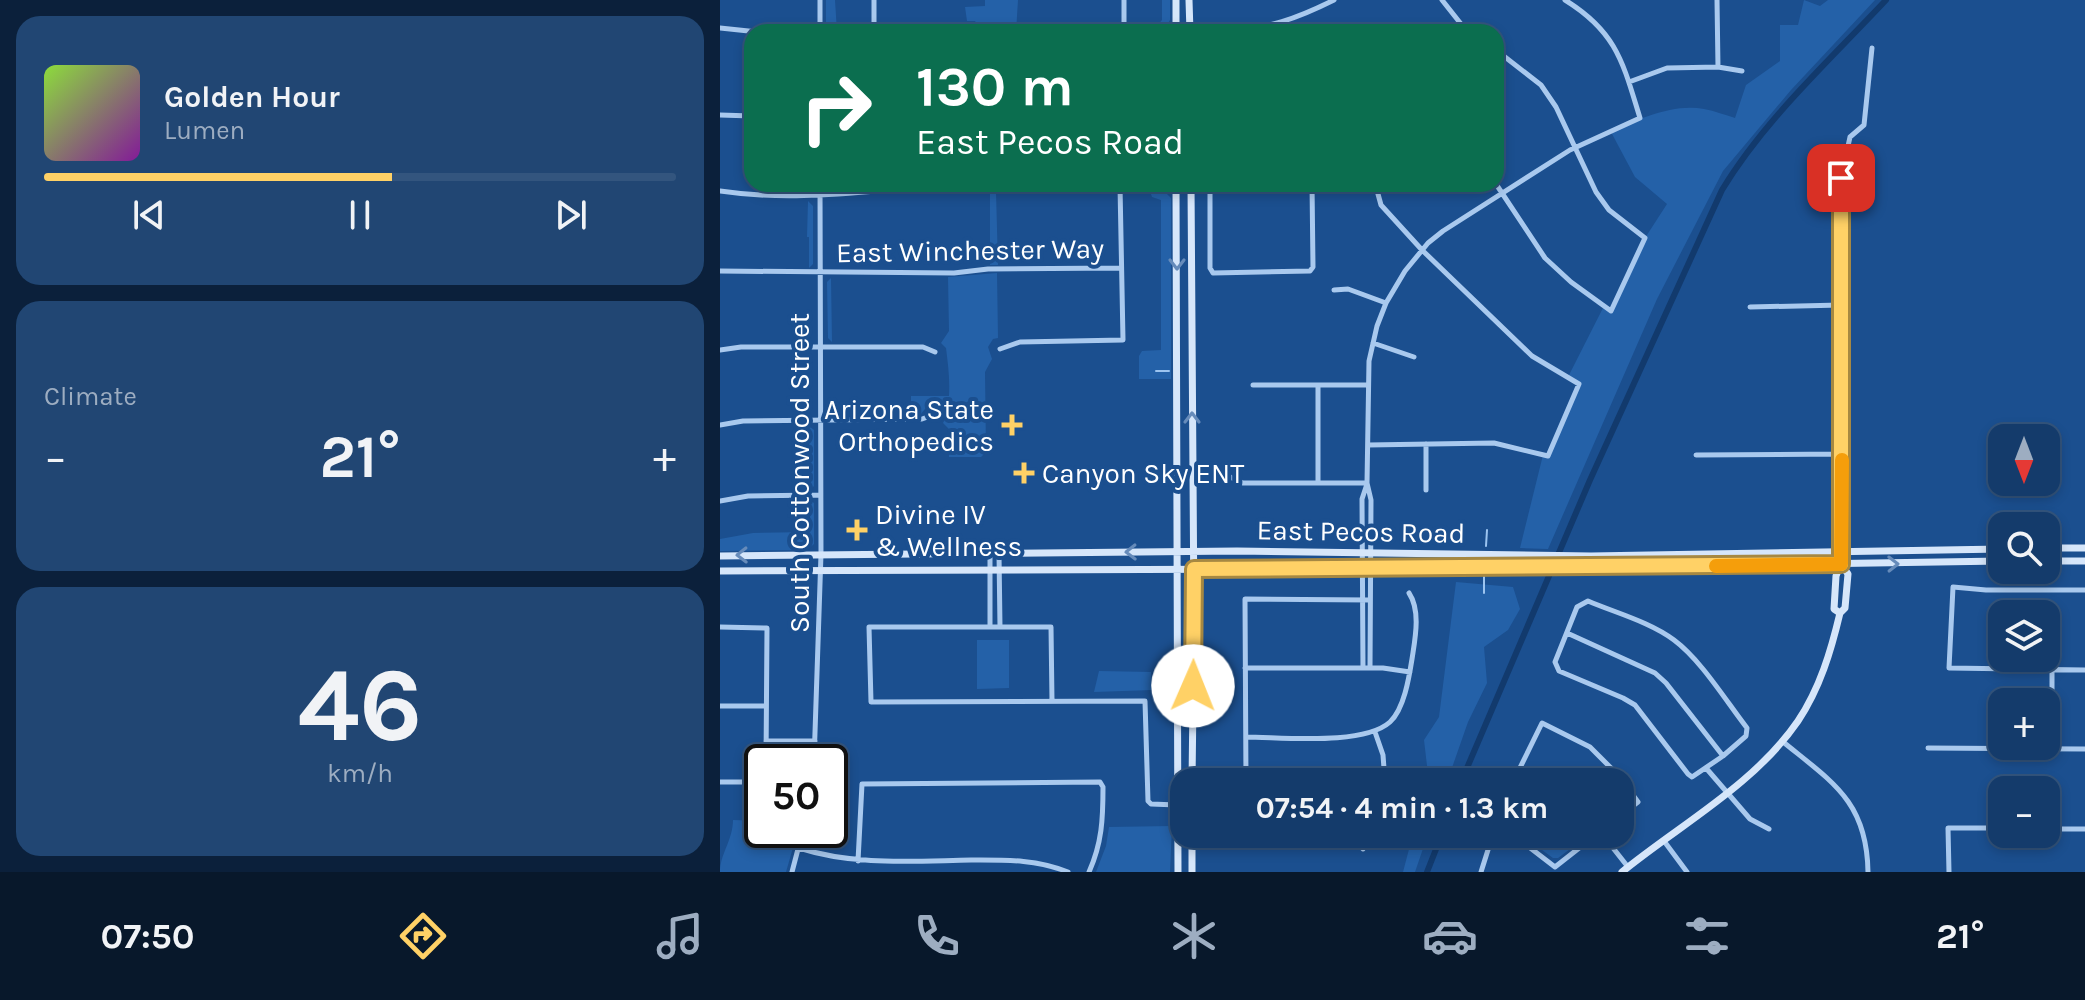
<!DOCTYPE html>
<html lang="en">
<head>
<meta charset="utf-8">
<style>
	body { margin:0; font-family:Karla,sans-serif; background:#214673; color:#f1f3f6; height:100vh; display:flex; flex-direction:column; font-size:30px; white-space:nowrap }
	* { box-sizing:border-box; margin:0 }
	p { font-size:26px; color:#9dadc1 }
	.icon { flex:none; width:44px; height:44px; fill:none; stroke:currentColor; stroke-width:2; stroke-linecap:round; stroke-linejoin:round }
	.map { position:relative; flex:1; overflow:hidden }
	.side { display:flex; flex-direction:column; gap:16px; padding:16px; background:#0b203b; width:720px }
	.side>* { flex:none }
	.guide { position:absolute; left:24px; top:24px; width:760px; height:168px; border-radius:24px; box-shadow:0 4px 12px #0003,0 0 0 2px #33557e; background:#0b6e4f; color:#fff; overflow:hidden }
	.needle { width:52px; rotate:180deg }
	.buttons { position:absolute; left:1268px; top:424px; display:grid; gap:16px }
	.buttons a { display:grid; place-items:center; width:72px; height:72px; border-radius:16px; background:#143b6b; box-shadow:0 4px 12px #0003,0 0 0 2px #33557e; font-size:40px }
	.speed { position:absolute; left:24px; top:744px; display:flex; gap:16px; font-size:40px; font-weight:700; text-align:center }
	.speed>* { display:grid; place-content:center; width:104px; height:104px; border-radius:50%; background:#143b6b; box-shadow:0 4px 12px #0003,0 0 0 2px #33557e; line-height:1 }
	.speed .limit { border:4px solid #111; border-radius:12px; background:#fff; color:#111 }
	.pin { position:absolute; display:grid; place-items:center; width:68px; height:68px; color:#fff; margin:-34px; border-radius:16px; box-shadow:0 4px 12px #0006 }
	.me { position:absolute; width:88px; margin:-44px; rotate:1deg; stroke-linejoin:round; filter:drop-shadow(0 0 6px #0008) }
	.turn { display:flex; align-items:center; gap:28px; height:168px; padding:0 40px; font-size:36px }
	.turn .icon { width:104px; height:104px; stroke-width:2.5 }
	.turn b { display:block; font-size:56px; line-height:68px }
	.big { font-size:60px; font-weight:700; line-height:1.1 }
	.side .card { flex:1; display:flex; flex-direction:column; justify-content:center; gap:12px; min-width:0; padding:0 28px; border-radius:24px; background:#214673 }
	.side .dial { align-items:center; gap:0 }
	.dial b { font-size:104px; line-height:1 }
	.song { display:flex; align-items:center; gap:24px }
	.cover { width:96px; height:96px; border-radius:12px; background:linear-gradient(135deg,hsl(90 70% 55%),hsl(290 70% 35%)) }
	.played { height:8px; border-radius:4px; background:linear-gradient(90deg,#ffd166 55%,#33557e 55%) }
	.keys { display:flex; justify-content:space-around; direction:ltr }
	.heat { display:flex; justify-content:space-between; align-items:center; font-size:44px; direction:ltr }
	.trip { position:absolute; left:450px; top:768px; width:464px; height:80px; border-radius:24px; background:#143b6b; box-shadow:0 4px 12px #0003,0 0 0 2px #33557e; font-weight:700; line-height:80px; text-align:center }
	.tabs { display:flex; height:128px; justify-content:space-around; align-items:center; background:#08182b; color:#9dadc1 }
	.tabs .icon { width:56px; height:56px }
	.tabs .current { color:#ffd166 }
	.tabs b { font-size:36px; color:#f1f3f6 }
	main { display:flex; flex:1; min-height:0 }
	.map>svg:first-child { display:block }
	.green { fill:#2461a8 }
	.lines { fill:none; stroke-linecap:round; stroke-linejoin:round }
	.stream { stroke:#9cc4f0; stroke-width:2 }
	.canal { stroke:#123a6d; stroke-width:6 }
	.street { stroke:#a9c9ee; stroke-width:5 }
	.secondary { stroke:#d6e6fa; stroke-width:7 }
	.oneway { stroke:#668bba }
	.route-casing { stroke:#a68842; stroke-width:20 }
	.route { stroke:#ffd166; stroke-width:14 }
	.slow { stroke:#f59e0b; stroke-width:14 }
	.poi-dot { fill:#ffd166; stroke:#1b4f8f; stroke-width:3 }
	.labels { text-anchor:middle; stroke-width:8; stroke-linejoin:round; paint-order:stroke }
	.street-label { font-size:28px; fill:#fff; stroke:#1b4f8f }
	.poi-label { font-size:28px; fill:#fff; stroke:#1b4f8f; text-anchor:start }
</style>
</head>
<body>
<main>
<section class="side">
<div class="card">
<div class="song"><i class="cover"></i><div><b>Golden Hour</b><p>Lumen</p></div></div>
<div class="played"></div>
<div class="keys"><svg class="icon" aria-label="previous" viewBox="0 0 24 24"><path d="M18 5L8 12l10 7zM5 5v14"/></svg><svg class="icon" aria-label="pause" viewBox="0 0 24 24"><path d="M8 5v14M16 5v14"/></svg><svg class="icon" aria-label="next" viewBox="0 0 24 24"><path d="M6 5l10 7-10 7zM19 5v14"/></svg></div>
</div>
<div class="card"><p>Climate</p>
<div class="heat"><a>−</a><b class="big">21°</b><a>+</a></div>
</div>
<div class="card dial"><b>46</b><p>km/h</p></div>
</section>
<div class="map">
<svg width="1365" height="872" viewBox="0 0 1365 872">
	<rect width="100%" height="100%" fill="#1b4f8f"/>
	<!-- green -->
	<path class="green" d="M106,0H115L117,32H106Z
		M265,0H298L296,32H262L255,21H247L245,7L265,6Z
		M442,0H450V20L445,28L410,26H437L442,20Z
		M1084,0L1100,6L1108,0H1155L1071,90L1003,171L937,299L828,549L800,548L823,455L828,456L858,385L847,379L884,306L890,311L925,238L947,204L915,177L891,132C918,119 954,103 984,109C995,111 1005,115 1015,118L1026,85L1060,61V25H1078Z
		M270,192H276L278,265H270Z
		M410,192H445L451,198V379H419V356L422,351L441,350V200L432,197L431,194H407Z
		M88,201L93,206V264L89,268V237H87Z
		M277,273L278,338L273,339L268,347L272,359L265,372L266,452L261,457H229V429L223,423L228,413C221,396 209,403 201,414L191,416V396H229C230,379 228,364 226,348L221,343L229,331L228,277Z
		M111,278L112,342L108,338L107,282Z
		M89,426L94,430V486L90,490V462L87,461V456H89Z
		M90,500L94,503V544L87,550L0,551V539L33,533L90,532Z
		M736,582L793,587L800,609L788,630L764,647L767,683L748,722L727,782H706L708,774L704,740L719,717Z
		M257,640H289V688L257,689Z
		M379,671L431,672L432,690L374,692Z
		M13,820L42,821V830H78L66,872H0C0,854 13,840 13,820Z
		M452,826L450,872H376L386,846L389,827Z
		M693,834H708L695,872H683Z
		M809,834H870L838,858H833L807,839Z"/>
	<g class="lines">
		<!-- stream -->
		<path class="stream" d="M436,371H449
			M766,546L767,530
			M764,576V593"/>
		<!-- canal -->
		<path class="canal" d="M741,782L870,480L1002,190C1045,119 1110,60 1166,0
			M707,872L722,834"/>
		<!-- street -->
		<path class="street" d="M154,0V32
			M404,0V32
			M722,0L741,24L751,32
			M997,0L998,67
			M558,24L560,32
			M0,28L38,32
			M100,32V0
			M506,32C551,27 574,20 614,0
			M776,50L821,85L836,107L876,192L889,210L925,238L891,311L851,282L825,258L776,184
			M909,82L947,68L998,67L1022,71
			M0,115L32,116
			M490,184V268L493,273L590,271L593,267L592,184
			M0,191C66,201 130,193 195,188C287,182 380,186 471,186
			M0,271L234,273L268,269L401,268
			M614,290L628,289L666,303
			M1030,307L1121,305
			M653,343L694,357
			M280,349L300,342L403,340L400,186
			M0,350L21,347H203L215,352
			M533,385H648
			M598,385V483
			M0,425L23,421L202,419L216,414
			M706,444V490
			M648,445L774,443L828,456L859,384L812,356L702,250L661,205L658,194
			M976,455L1122,454
			M508,476L523,483H647
			M0,501L28,496L100,495
			M1121,552V178L1130,137L1144,125L1152,48
			M270,554V627
			M279,554L280,627
			M1365,590H1266L1233,587L1229,668L1365,670
			M868,601C896,613 930,622 954,640C981,660 1006,701 1027,728L1026,736L1003,756L972,777L968,774L915,705L903,698L839,671L835,662L857,607Z
			M0,627L47,628L46,762
			M847,633L935,673L946,683L1003,756
			M525,668H663L690,672
			M643,668L642,499L647,484
			M650,668L651,500L647,483L649,361L657,326L666,303L685,271L708,243L723,231L850,150L920,118C903,63 897,32 845,0
			M1332,670V749
			M332,701L331,627H149L151,702L425,701L428,801L431,804L457,805
			M0,706H46
			M655,732L663,755L665,782
			M526,737C562,737 643,746 670,722C684,709 689,678 692,659C695,639 701,611 689,593
			M46,741H95
			M1062,741C1112,782 1147,801 1148,872
			M1208,748L1365,749
			M94,762L101,554L100,184
			M986,768L1030,819L1049,829
			M0,782H42
			M526,782L525,599L650,600
			M793,782L822,723L870,747L899,776L918,802L900,816
			M1326,829H1365
			M774,834L809,847L835,867L877,834
			M882,834L908,867
			M944,841L967,872
			M79,848C135,866 192,861 251,860C285,860 316,859 348,872
			M643,849L651,834
			M138,861L142,784L380,782L383,787C383,819 382,843 369,872
			M72,872L83,830
			M761,872L773,834
			M1229,872L1228,828H1282"/>
		<!-- secondary -->
		<path class="secondary" d="M456,0V32
			M469,0L470,32
			M456,184L458,872
			M471,184L474,619L472,782
			M1326,548H1365
			M0,556L517,551L871,556L1282,549
			M1326,561H1365
			M0,571L843,568L1282,561
			M1120,613L1114,609L1116,576L1121,563
			M472,872V834
			M902,872C961,824 1034,785 1078,721C1100,688 1111,651 1120,613L1125,608L1128,574L1121,564"/>
	</g>
	<!-- one-way arrows -->
	<defs><path id="oneway-chevron" d="M-2-3.5L2.5 0L-2 3.5" fill="none" stroke-width="1.6" stroke-linecap="round" stroke-linejoin="round" transform="scale(2)"/></defs>
	<g class="oneway">
		<use href="#oneway-chevron" transform="translate(457 264) rotate(90)"/>
		<use href="#oneway-chevron" transform="translate(472 418) rotate(-90)"/>
		<use href="#oneway-chevron" transform="translate(411 552) rotate(179)"/>
		<use href="#oneway-chevron" transform="translate(22 555) rotate(179)"/>
		<use href="#oneway-chevron" transform="translate(1173 564) rotate(-1)"/>
	</g>
	<g class="lines">
		<!-- route casing -->
		<g class="route-casing">
			<path id="route" d="M473,686L474,569L1121,564V178"/>
		</g>
		<!-- route -->
		<use href="#route" class="route"/>
		<!-- slow -->
		<path class="slow" d="M996,566L1121,564L1122,460"/>
	</g>
	<!-- markers -->
	<g class="poi-dot">
		<path d="M288 413h8v8h8v8h-8v8h-8v-8h-8v-8h8z"/>
		<path d="M300 461h8v8h8v8h-8v8h-8v-8h-8v-8h8z"/>
		<path d="M133 518h8v8h8v8h-8v8h-8v-8h-8v-8h8z"/>
	</g>
	<g class="labels">
		<!-- street labels -->
		<g class="street-label">
			<text transform="translate(250 250) rotate(-1)" y="10">East Winchester Way</text>
			<text transform="translate(79 473) rotate(-90)" y="10">South Cottonwood Street</text>
			<text transform="translate(641 531) rotate(1)" y="10">East Pecos Road</text>
		</g>
		<!-- poi labels -->
		<g class="poi-label">
			<text x="274" y="419" text-anchor="end">Arizona State<tspan x="274" dy="32">Orthopedics</tspan></text>
			<text x="322" y="483">Canyon Sky ENT</text>
			<text x="155" y="524">Divine IV<tspan x="155" dy="32">&amp; Wellness</tspan></text>
		</g>
	</g>
</svg>
<div class="buttons">
<a><svg class="needle" viewBox="-14 -14 28 28"><path d="M0-13l5 13h-10z" fill="#e53935"/><path d="M0 13l5-13h-10z" fill="#9dadc1"/></svg></a>
<a><svg class="icon" aria-label="search" viewBox="0 0 24 24"><circle cx="10" cy="10" r="6"/><path d="M15 15l6 6"/></svg></a>
<a><svg class="icon" aria-label="layers" viewBox="0 0 24 24"><path d="M12 4l9 5-9 5-9-5zM3 14l9 5 9-5"/></svg></a>
<a>+</a>
<a>−</a>
</div>
<div class="speed"><div class="limit">50</div></div>
<div class="pin" style="left:1121px;top:178px;background:#d93025"><svg class="icon" aria-label="arrive" viewBox="0 0 24 24"><path d="M6 21V4h12l-3 4 3 4H6"/></svg></div>
<svg class="me" style="left:473px;top:686px" viewBox="-20 -20 40 40"><circle r="19" fill="#fff"/><path d="M0-13L10 11 0 6-10 11z" fill="#ffd166"/></svg>
<div class="trip">07:54 · 4 min · 1.3 km</div>
<div class="guide">
<div class="turn"><svg class="icon" aria-label="right" viewBox="0 0 24 24"><path d="M7 20v-9h11M14 6l5 5-5 5"/></svg><div><b>130 m</b>East Pecos Road</div></div>
</div>
</div>
</main>
<nav class="tabs">
<b>07:50</b>
<svg class="icon current" aria-label="directions" viewBox="0 0 24 24"><path d="M12 3l9 9-9 9-9-9zM9 14v-3h6M13 9l2 2-2 2"/></svg>
<svg class="icon" aria-label="music" viewBox="0 0 24 24"><path d="M9 18V5l10-2v13"/><circle cx="6" cy="18" r="3"/><circle cx="16" cy="16" r="3"/></svg>
<svg class="icon" aria-label="phone" viewBox="0 0 24 24"><path d="M5 4h4l2 5-3 2q2 4 5 5l2-3 5 2v4C11 20 4 13 5 4z"/></svg>
<svg class="icon" aria-label="climate" viewBox="0 0 24 24"><path d="M12 3v18M4 7l16 10M4 17L20 7"/></svg>
<svg class="icon" aria-label="car" viewBox="0 0 24 24"><path d="M5 17H2v-5l4-1 3-4h7l3 4 3 1v5h-3M9 17h6M6 11h13"/><circle cx="7" cy="17" r="2"/><circle cx="17" cy="17" r="2"/></svg>
<svg class="icon" aria-label="filters" viewBox="0 0 24 24"><path d="M4 7h16M4 17h16"/><circle cx="9" cy="7" r="2"/><circle cx="15" cy="17" r="2"/></svg>
<b>21°</b>
</nav>
</body>
</html>
